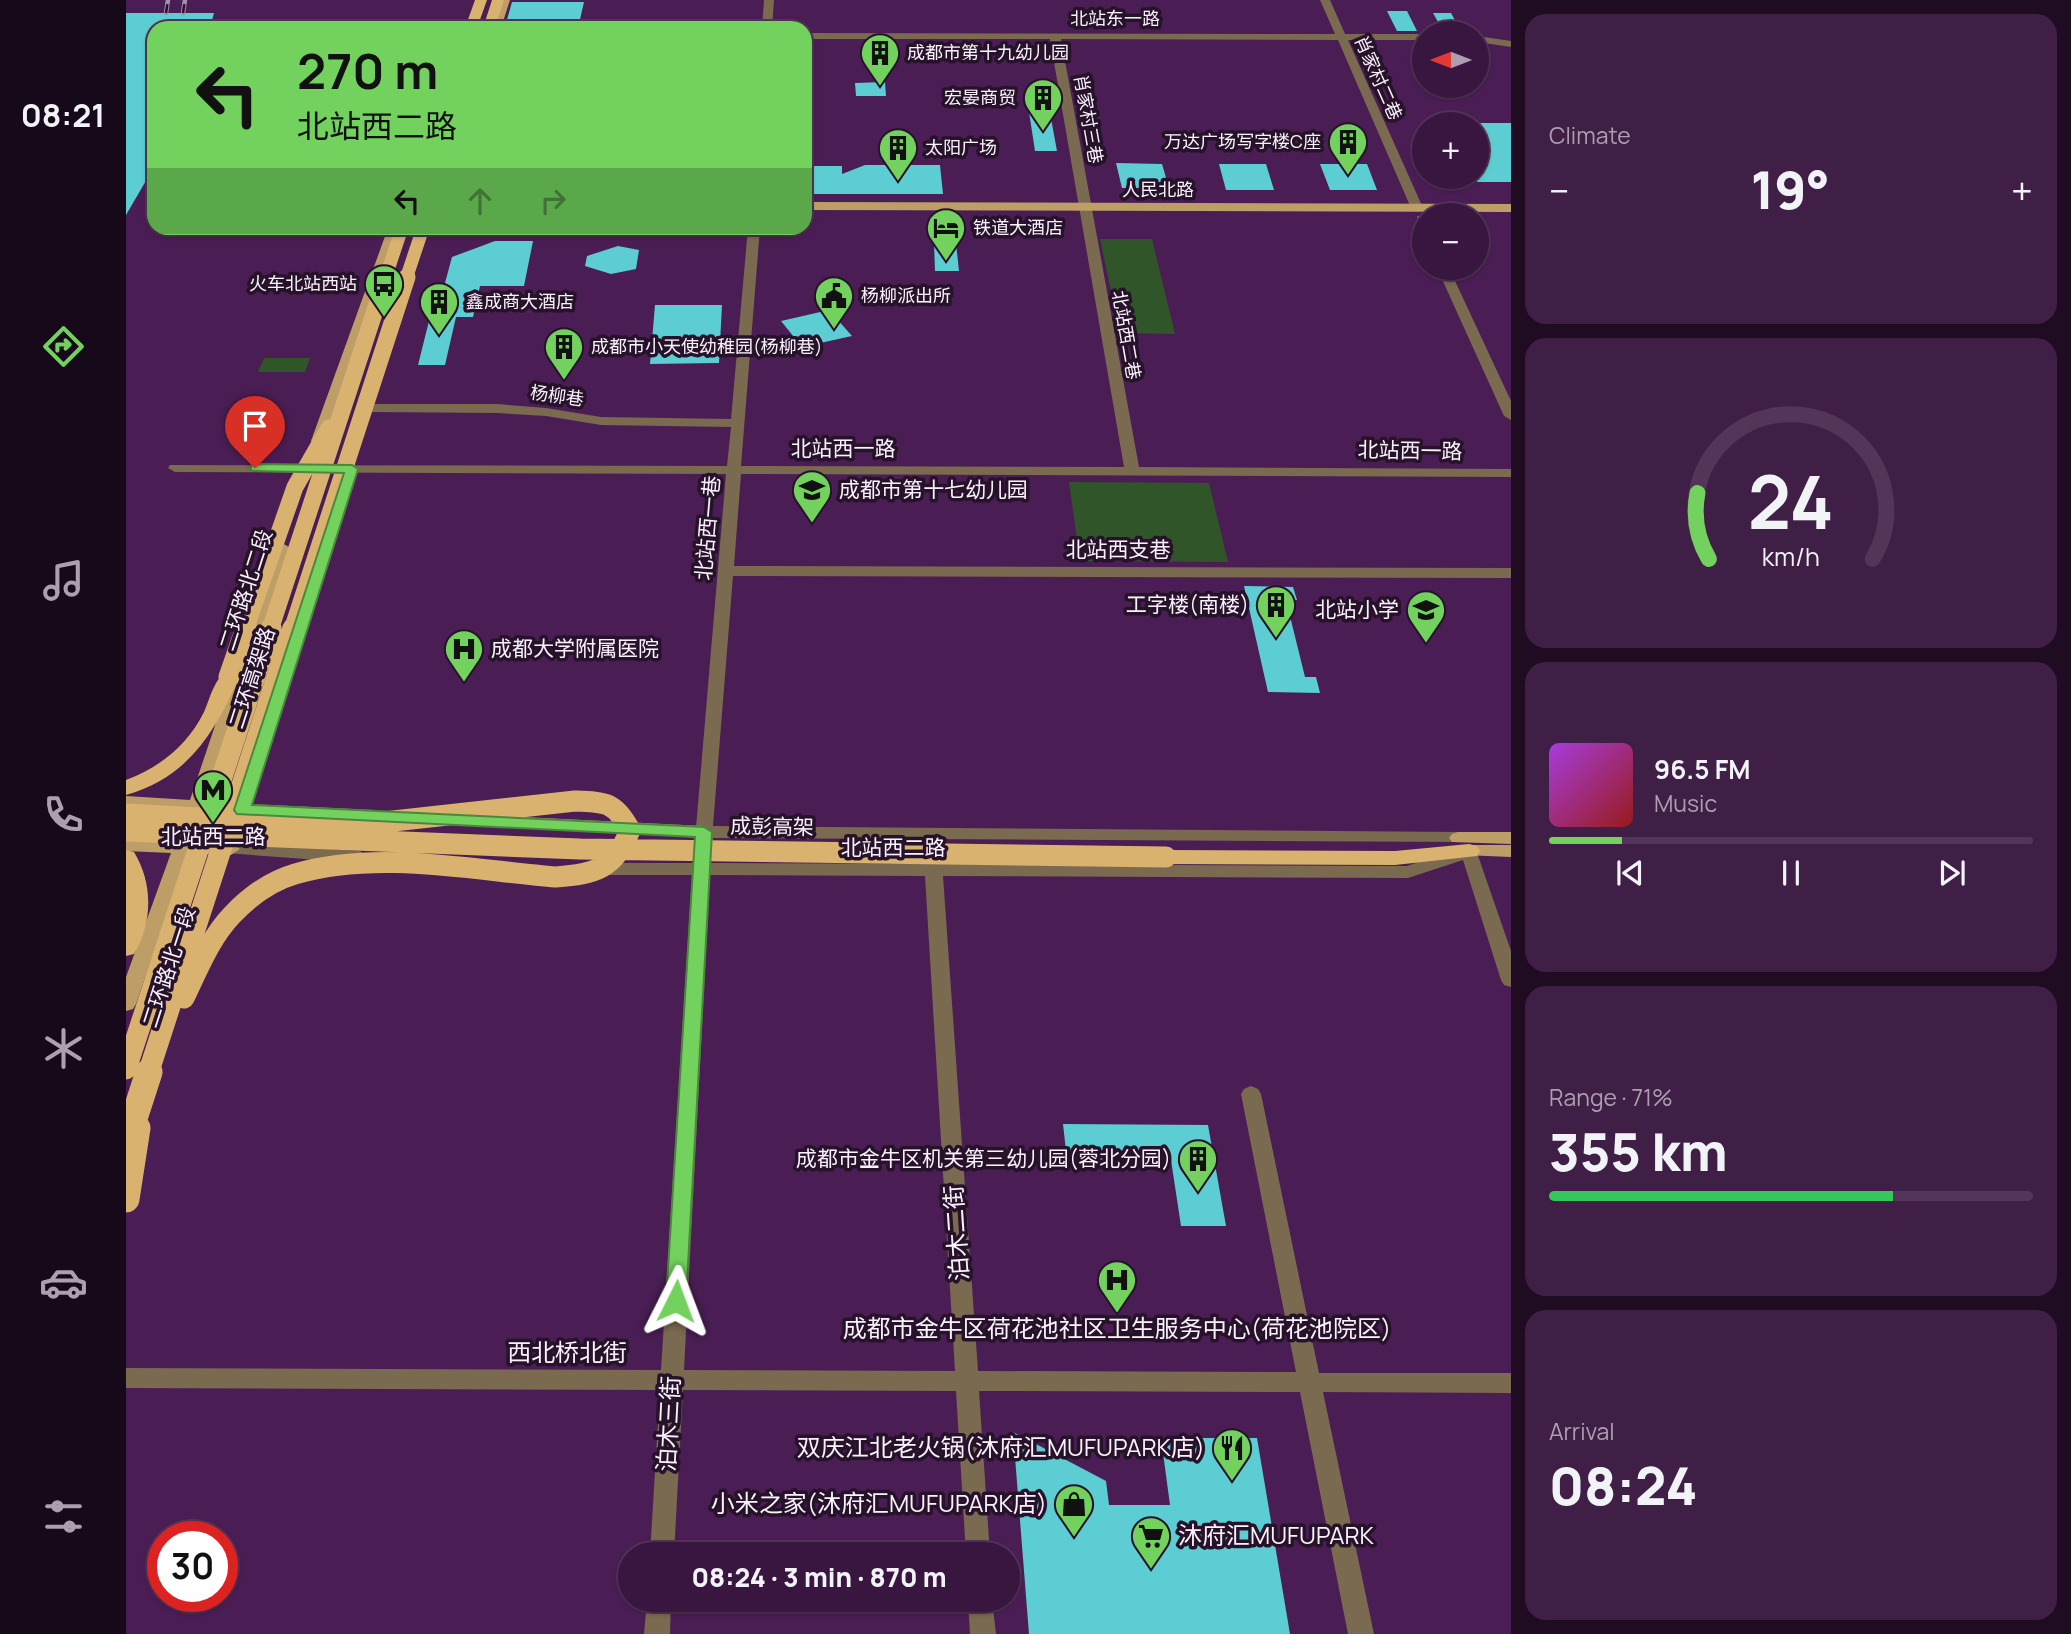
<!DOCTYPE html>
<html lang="en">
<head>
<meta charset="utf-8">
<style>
	body { margin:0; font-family:Manrope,"Noto Sans SC",sans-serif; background:#3f1f46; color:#f1f3f6; height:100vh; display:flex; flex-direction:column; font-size:26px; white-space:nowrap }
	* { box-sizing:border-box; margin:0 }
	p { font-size:23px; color:#ab9fb0 }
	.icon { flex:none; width:38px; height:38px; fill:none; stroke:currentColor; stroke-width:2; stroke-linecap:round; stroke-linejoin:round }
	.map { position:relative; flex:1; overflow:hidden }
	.side { display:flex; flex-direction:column; gap:14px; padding:14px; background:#1f0c23; width:560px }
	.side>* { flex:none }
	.banner { position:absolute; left:21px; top:21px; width:665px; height:214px; border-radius:21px; box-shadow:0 2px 5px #0004,0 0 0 2px #523559; background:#72d25d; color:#111; overflow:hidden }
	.needle { width:46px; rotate:270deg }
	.controls { position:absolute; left:1286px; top:21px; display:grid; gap:14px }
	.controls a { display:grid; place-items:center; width:77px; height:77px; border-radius:50%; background:#38163f; box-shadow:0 2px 5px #0004,0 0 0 2px #523559; font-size:35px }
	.speed { position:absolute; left:21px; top:1521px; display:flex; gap:14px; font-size:35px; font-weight:700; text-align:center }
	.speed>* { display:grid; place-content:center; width:91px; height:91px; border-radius:50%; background:#38163f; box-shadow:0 2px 5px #0004,0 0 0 2px #523559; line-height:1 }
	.speed .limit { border:10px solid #d22; background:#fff; color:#111 }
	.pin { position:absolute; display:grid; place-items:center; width:60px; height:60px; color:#fff; margin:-72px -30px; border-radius:50% 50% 50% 0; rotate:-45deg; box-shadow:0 0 7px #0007 }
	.pin .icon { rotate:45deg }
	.me { position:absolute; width:77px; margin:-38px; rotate:3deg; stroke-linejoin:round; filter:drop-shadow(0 0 5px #0008) }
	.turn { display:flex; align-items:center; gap:24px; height:147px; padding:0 35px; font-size:32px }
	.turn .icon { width:91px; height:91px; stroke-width:2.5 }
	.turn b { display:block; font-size:49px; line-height:60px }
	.lanes { display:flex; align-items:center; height:66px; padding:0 35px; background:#0003; justify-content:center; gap:35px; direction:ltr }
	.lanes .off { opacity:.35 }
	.big { font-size:52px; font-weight:800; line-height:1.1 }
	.side .widget { flex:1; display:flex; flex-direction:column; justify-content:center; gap:10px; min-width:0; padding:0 24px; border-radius:21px; background:#3f1f46 }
	.side .dial { align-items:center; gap:0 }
	.dial svg { height:182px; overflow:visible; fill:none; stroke:#523559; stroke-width:7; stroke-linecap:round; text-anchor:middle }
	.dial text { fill:#f1f3f6; stroke:none }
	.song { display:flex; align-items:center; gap:21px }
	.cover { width:84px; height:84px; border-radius:10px; background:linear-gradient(135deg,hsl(280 70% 55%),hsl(0 70% 35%)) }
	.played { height:7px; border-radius:4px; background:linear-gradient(90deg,#72d25d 15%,#523559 15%) }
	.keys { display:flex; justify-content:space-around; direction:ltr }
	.heat { display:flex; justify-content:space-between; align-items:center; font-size:38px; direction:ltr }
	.charge { height:10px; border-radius:5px; background:linear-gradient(90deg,#34c759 71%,#523559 0) }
	.trip { position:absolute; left:492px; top:1542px; width:402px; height:70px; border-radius:35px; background:#38163f; box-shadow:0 2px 5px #0004,0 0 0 2px #523559; font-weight:800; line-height:70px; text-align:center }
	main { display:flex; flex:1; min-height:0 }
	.menu { display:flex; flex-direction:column; width:126px; justify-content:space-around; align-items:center; background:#160919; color:#ab9fb0 }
	.menu .icon { width:49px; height:49px }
	.menu .current { color:#72d25d }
	.menu b { font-size:32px; color:#f1f3f6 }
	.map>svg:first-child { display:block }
	.green { fill:#305528 }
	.building { fill:#5ccdd2 }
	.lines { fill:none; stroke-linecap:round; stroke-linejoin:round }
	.minor { fill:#7a6a50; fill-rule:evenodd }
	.major { fill:#be9e67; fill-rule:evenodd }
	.highway { fill:#d9b270; fill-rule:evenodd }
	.rail-casing { stroke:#a78dae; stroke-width:4.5 }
	.rail { stroke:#26132a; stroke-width:2.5; stroke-dasharray:9; stroke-linecap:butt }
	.highway-bridge-far3 { stroke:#d9b270; stroke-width:13 }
	.highway-bridge-far2 { stroke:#d9b270; stroke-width:17 }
	.highway-bridge-far1 { stroke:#d9b270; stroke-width:21 }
	.highway-bridge { stroke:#d9b270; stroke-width:27 }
	.route { fill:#72d25d; stroke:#4a883c; stroke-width:2 }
	.labels { text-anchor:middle; stroke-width:7; stroke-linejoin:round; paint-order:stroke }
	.far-street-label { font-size:18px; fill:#fbf1fe; stroke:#26132a }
	.far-poi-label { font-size:18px; fill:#fbf1fe; stroke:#26132a; text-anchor:start }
	.street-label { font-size:21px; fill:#fbf1fe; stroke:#26132a }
	.poi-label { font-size:21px; fill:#fbf1fe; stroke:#26132a; text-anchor:end }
	.near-street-label { font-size:24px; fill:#fbf1fe; stroke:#26132a }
	.near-poi-label { font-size:24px; fill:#fbf1fe; stroke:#26132a; text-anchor:end }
</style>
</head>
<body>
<main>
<nav class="menu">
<b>08:21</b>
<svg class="icon current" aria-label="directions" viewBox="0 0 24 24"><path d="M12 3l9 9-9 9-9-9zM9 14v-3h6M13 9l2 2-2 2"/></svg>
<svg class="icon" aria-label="music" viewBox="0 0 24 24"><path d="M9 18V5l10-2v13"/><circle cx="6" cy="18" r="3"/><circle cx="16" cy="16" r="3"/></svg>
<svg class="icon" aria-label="phone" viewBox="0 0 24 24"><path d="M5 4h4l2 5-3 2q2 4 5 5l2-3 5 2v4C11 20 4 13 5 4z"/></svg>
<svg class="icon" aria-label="climate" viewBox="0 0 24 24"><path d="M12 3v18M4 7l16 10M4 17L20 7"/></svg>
<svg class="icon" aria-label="car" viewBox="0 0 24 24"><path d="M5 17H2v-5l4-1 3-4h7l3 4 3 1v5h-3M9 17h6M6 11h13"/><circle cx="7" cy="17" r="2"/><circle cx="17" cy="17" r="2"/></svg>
<svg class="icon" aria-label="filters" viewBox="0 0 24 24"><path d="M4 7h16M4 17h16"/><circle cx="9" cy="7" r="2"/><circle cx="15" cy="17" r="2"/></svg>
</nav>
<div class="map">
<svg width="1385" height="1634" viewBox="0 0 1385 1634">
	<rect width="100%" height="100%" fill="#4a1e54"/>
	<!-- green -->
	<path class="green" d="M974,239H1026L1049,334L994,333Z
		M138,358H184L179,372H132Z
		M943,482L1083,483L1102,562L954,561Z"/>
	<!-- building -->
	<path class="building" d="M386,2H458L452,28H389L380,23Z
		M1261,11H1281L1291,31H1271Z
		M0,13H88L84,28H28V167L0,215Z
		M1307,13H1325L1335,31H1317Z
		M759,82L760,96H730L729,83Z
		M903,112L924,113L931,151H909Z
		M1351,123H1385V182H1351Z
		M990,163L1036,164L1043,188H996Z
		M1093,164H1140L1148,190H1100Z
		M1194,164H1241L1251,190H1204Z
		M739,165H814L817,194H679V166H716V174Z
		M369,241H407L398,286H354L347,317H330L319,365H292L307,305H313L326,257Z
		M808,243H830L833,271H809Z
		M492,246L513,250L510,269L485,274L459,266L461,256Z
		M529,305H596L593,363L524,364Z
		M703,310L726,336L676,347L655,321Z
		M1118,586L1167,587L1171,600H1160L1179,677H1190L1194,693L1142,692Z
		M937,1124L1082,1125L1100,1226H1055L1045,1160H941Z
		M887,1432L980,1481L983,1505H1044L1035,1438H1131L1164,1634H903Z"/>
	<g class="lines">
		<!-- minor -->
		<path class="minor" d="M638,0H648L646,28H636Z
			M1194,0H1204L1219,34H1298V40H1222L1297,208L1295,211L1285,208L1212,40L935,39L1013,467L1385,469V477L615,474L608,566L1385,568V578L607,576L587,826L1332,832L1338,834L1341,838L1338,842L587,838L585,863L1281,866L1337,847H1349L1385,951V987L1378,985L1375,980L1337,860L1282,878L817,876L852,1371L1170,1372L1115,1094L1118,1089L1125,1086L1132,1089L1135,1094L1193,1373H1385V1393L1197,1392L1248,1634H1222L1174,1392L853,1391L864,1554H840L830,1391L557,1390L548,1554H524L534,1390L0,1388V1368L535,1370L566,875H468L459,869L468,863H567L600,474L49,472L42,468L44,465L601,466L605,427L475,425L420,416L371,413L245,412L238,408L245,404H371L420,408L475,417L605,419L622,228H634L615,466L998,467L924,39H679V33L1209,34ZM584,875L799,876L829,1371L558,1370Z
			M1351,36L1385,41V47L1351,42Z
			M1291,216H1298V229L1292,226Z
			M1311,268H1323L1385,401V420L1378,416Z
			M105,843L234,851L243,857L234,863L99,853L96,849L99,845Z
			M521,1600H545L544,1634H518Z
			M842,1600H866L870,1634H844Z"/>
		<!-- major -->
		<path class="major" d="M374,0H384L375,28H365Z
			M679,202L1385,204V212L679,210Z
			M262,228H274L199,441L192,445L187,444L185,441Z
			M156,543L163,547L81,801L89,807L86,811L77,812L67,842L105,843L114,849L105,855L62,853L10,1004L7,1009L0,1011V977L45,853L0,851V839L49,841L60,811L0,808V796L64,800L149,547Z
			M122,804L248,810L257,816L248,822L116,814L113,810Z
			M339,814L578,826L587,832L578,838L333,824L330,820Z
			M1332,832H1385V844L1326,842L1323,838L1326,834Z
			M1343,845H1385V857L1337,855L1334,851Z"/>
		<!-- highway -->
		<path class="highway" d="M349,0H361L351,28H339Z
			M366,0H378L369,28H357Z
			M103,671L113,677C90,732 61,778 0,795V780C34,767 61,746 78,712C84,699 89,675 103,671Z
			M1343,844L1351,846L1354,851L1351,856L1269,865L1040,864L1032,862L1029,857L1032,852L1040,850L1269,851Z
			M0,850L8,852C27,883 27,922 8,954L0,956Z"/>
		<!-- rail casing -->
		<g class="rail-casing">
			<path id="rail" d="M40,13L42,0
				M57,13L59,0"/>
		</g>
		<!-- rail -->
		<use href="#rail" class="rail"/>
		<!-- highway-bridge-far3 -->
		<path class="highway-bridge-far3" d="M259,279L276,228
			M280,279L297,228"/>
		<!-- highway-bridge-far2 -->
		<path class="highway-bridge-far2" d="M119,630L169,487L203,428
			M144,630L260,277
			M166,630L281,277"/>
		<!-- highway-bridge-far1 -->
		<path class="highway-bridge-far1" d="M103,677L120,628
			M0,814L224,826
			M0,831L454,849L1040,857
			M58,998C72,969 84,938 106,915C123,897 145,881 169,874C251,850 346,870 430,877C469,874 489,869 504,830C489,802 480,802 449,801L222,826
			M0,1069L145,628
			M22,1074L167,628"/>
		<!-- highway-bridge -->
		<path class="highway-bridge" d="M0,1143L23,1072
			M0,1199L11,1128"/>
	</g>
	<!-- route -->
	<path class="route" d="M129,464L226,465L232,469L126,805L578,827L586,832L560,1301L557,1307L550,1310L543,1307L540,1301L569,837L111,814L108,810L218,473L125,471V466Z"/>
	<!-- icons -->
	<defs>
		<g id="building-pin" transform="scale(2.0125)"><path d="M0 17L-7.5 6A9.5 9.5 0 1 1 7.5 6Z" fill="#72d25d" stroke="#26132a"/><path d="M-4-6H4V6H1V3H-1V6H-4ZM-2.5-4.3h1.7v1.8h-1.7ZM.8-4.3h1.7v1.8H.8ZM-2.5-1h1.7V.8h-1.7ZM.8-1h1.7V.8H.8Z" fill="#111"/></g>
		<g id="hotel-pin" transform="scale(2.0125)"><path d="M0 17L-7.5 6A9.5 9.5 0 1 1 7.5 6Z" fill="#72d25d" stroke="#26132a"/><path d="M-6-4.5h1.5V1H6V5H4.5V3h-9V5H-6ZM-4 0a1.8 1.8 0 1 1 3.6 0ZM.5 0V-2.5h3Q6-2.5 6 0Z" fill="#111"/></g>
		<g id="bus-pin" transform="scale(2.0125)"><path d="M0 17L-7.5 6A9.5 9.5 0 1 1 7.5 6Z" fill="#72d25d" stroke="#26132a"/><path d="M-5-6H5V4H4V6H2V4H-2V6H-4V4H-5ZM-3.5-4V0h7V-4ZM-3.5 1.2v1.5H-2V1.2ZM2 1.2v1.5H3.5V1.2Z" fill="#111"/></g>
		<g id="civic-pin" transform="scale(2.0125)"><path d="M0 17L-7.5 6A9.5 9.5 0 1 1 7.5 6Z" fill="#72d25d" stroke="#26132a"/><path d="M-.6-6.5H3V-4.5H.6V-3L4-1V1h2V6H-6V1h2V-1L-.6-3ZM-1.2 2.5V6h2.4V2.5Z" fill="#111"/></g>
		<g id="school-pin" transform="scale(2.0125)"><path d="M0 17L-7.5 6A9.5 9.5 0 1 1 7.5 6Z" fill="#72d25d" stroke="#26132a"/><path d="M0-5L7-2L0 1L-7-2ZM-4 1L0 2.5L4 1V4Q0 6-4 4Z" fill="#111"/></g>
		<g id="hospital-pin" transform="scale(2.0125)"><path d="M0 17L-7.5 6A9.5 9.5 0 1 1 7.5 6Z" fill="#72d25d" stroke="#26132a"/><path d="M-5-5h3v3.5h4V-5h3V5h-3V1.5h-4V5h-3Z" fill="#111"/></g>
		<g id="metro-pin" transform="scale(2.0125)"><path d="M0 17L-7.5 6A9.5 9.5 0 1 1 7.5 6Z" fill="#72d25d" stroke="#26132a"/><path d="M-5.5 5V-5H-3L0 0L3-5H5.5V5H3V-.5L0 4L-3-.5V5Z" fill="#111"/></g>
		<g id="restaurant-pin" transform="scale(2.0125)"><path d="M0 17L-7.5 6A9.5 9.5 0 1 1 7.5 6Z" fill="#72d25d" stroke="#26132a"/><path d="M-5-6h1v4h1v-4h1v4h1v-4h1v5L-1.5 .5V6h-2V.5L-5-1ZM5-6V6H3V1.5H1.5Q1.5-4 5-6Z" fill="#111"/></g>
		<g id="shop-pin" transform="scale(2.0125)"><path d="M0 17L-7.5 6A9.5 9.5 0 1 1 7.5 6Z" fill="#72d25d" stroke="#26132a"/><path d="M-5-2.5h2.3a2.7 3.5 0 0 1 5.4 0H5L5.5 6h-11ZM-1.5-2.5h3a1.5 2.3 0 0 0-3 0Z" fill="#111"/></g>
		<g id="supermarket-pin" transform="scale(2.0125)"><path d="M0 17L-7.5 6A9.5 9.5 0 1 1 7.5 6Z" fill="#72d25d" stroke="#26132a"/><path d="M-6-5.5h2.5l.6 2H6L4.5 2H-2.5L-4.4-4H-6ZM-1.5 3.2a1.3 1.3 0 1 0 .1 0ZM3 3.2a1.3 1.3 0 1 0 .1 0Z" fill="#111"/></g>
	</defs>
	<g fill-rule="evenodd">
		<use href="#building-pin" x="754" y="53"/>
		<use href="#building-pin" x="917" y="98"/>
		<use href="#building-pin" x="1222" y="142"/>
		<use href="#building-pin" x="772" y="148"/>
		<use href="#hotel-pin" x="820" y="228"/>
		<use href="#bus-pin" x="258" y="284"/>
		<use href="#civic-pin" x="708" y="296"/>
		<use href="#building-pin" x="313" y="302"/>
		<use href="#building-pin" x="438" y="347"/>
		<use href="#school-pin" x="686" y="490"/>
		<use href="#building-pin" x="1150" y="605"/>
		<use href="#school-pin" x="1300" y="610"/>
		<use href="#hospital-pin" x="338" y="649"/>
		<use href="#metro-pin" x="87" y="790"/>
		<use href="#building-pin" x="1072" y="1159"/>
		<use href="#hospital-pin" x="991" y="1280"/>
		<use href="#restaurant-pin" x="1106" y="1448"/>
		<use href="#shop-pin" x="948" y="1504"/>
		<use href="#supermarket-pin" x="1025" y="1536"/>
	</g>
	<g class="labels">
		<!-- far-street labels -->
		<g class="far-street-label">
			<text x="989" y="25">北站东一路</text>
			<text transform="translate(1252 78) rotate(66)" y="6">肖家村二巷</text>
			<text transform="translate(962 119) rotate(80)" y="6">肖家村三巷</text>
			<text x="1032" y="196">人民北路</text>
			<text transform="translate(1000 335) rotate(80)" y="6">北站西二巷</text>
			<text transform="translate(431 396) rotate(8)" y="6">杨柳巷</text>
		</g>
		<!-- far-poi labels -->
		<g class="far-poi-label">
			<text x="781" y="59">成都市第十九幼儿园</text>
			<text x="890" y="104" text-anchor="end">宏晏商贸</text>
			<text x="1195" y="148" text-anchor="end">万达广场写字楼C座</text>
			<text x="799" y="154">太阳广场</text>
			<text x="847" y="234">铁道大酒店</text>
			<text x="231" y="290" text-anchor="end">火车北站西站</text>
			<text x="735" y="302">杨柳派出所</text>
			<text x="340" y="308">鑫成商大酒店</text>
			<text x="465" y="353">成都市小天使幼稚园(杨柳巷)</text>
		</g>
		<!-- street labels -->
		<g class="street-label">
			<text x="717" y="456">北站西一路</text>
			<text transform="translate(1284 451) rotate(1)" y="7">北站西一路</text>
			<text transform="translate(582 528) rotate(-85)" y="7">北站西一巷</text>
			<text x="992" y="557">北站西支巷</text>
			<text transform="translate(120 590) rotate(-72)" y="7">二环路北二段</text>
			<text transform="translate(126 678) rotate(-72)" y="7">二环高架路</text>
			<text transform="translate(646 827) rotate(1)" y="7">成彭高架</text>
			<text x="767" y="855">北站西二路</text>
			<text transform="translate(43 967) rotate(-72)" y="7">二环路北一段</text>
		</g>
		<!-- poi labels -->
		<g class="poi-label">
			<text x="713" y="497" text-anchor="start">成都市第十七幼儿园</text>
			<text x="1123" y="612">工字楼(南楼)</text>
			<text x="1273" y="617">北站小学</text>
			<text x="365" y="656" text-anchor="start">成都大学附属医院</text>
			<text x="87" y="844" text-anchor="middle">北站西二路</text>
			<text x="1045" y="1166">成都市金牛区机关第三幼儿园(蓉北分园)</text>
		</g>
		<!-- near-street labels -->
		<g class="near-street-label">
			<text transform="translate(831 1233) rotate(-94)" y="8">泊木二街</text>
			<text x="441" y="1361">西北桥北街</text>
			<text transform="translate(543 1424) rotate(-87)" y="8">泊木三街</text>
		</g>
		<!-- near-poi labels -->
		<g class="near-poi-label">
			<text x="991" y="1337" text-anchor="middle">成都市金牛区荷花池社区卫生服务中心(荷花池院区)</text>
			<text x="1079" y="1456">双庆江北老火锅(沐府汇MUFUPARK店)</text>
			<text x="921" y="1512">小米之家(沐府汇MUFUPARK店)</text>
			<text x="1052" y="1544" text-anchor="start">沐府汇MUFUPARK</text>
		</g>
	</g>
</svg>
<div class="controls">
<a><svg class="needle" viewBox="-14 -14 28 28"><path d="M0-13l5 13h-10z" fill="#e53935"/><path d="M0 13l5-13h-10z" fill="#ab9fb0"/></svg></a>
<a>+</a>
<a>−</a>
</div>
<div class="speed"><div class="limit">30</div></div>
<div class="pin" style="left:129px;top:468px;background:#d93025"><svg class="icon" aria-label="arrive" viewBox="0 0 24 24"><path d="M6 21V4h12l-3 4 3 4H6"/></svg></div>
<svg class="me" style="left:550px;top:1301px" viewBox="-20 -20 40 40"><path d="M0-17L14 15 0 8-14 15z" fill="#72d25d" stroke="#fff" stroke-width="4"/></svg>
<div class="trip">08:24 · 3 min · 870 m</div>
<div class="banner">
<div class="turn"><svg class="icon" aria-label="left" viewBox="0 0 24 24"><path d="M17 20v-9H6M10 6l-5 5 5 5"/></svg><div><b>270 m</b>北站西二路</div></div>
<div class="lanes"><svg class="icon" aria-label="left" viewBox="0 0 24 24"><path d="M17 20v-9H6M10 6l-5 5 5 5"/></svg><svg class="icon off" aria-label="ahead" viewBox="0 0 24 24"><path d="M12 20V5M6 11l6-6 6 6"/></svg><svg class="icon off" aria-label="right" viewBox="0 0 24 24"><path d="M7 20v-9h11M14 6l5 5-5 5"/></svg></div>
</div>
</div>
<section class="side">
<div class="widget"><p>Climate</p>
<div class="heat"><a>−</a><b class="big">19°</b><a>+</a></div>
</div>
<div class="widget dial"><svg viewBox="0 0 100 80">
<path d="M14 69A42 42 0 1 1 86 69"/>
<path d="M14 69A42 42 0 0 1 9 40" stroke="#72d25d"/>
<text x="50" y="56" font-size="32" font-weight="700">24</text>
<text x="50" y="72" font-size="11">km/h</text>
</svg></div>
<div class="widget">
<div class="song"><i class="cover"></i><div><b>96.5 FM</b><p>Music</p></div></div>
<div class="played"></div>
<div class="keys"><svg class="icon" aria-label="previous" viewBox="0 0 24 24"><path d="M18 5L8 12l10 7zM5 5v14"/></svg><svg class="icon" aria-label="pause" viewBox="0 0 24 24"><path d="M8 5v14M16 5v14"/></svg><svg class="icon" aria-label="next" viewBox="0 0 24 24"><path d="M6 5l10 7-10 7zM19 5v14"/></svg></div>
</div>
<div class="widget"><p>Range · 71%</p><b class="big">355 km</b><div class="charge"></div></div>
<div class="widget"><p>Arrival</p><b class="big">08:24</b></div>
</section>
</main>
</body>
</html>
